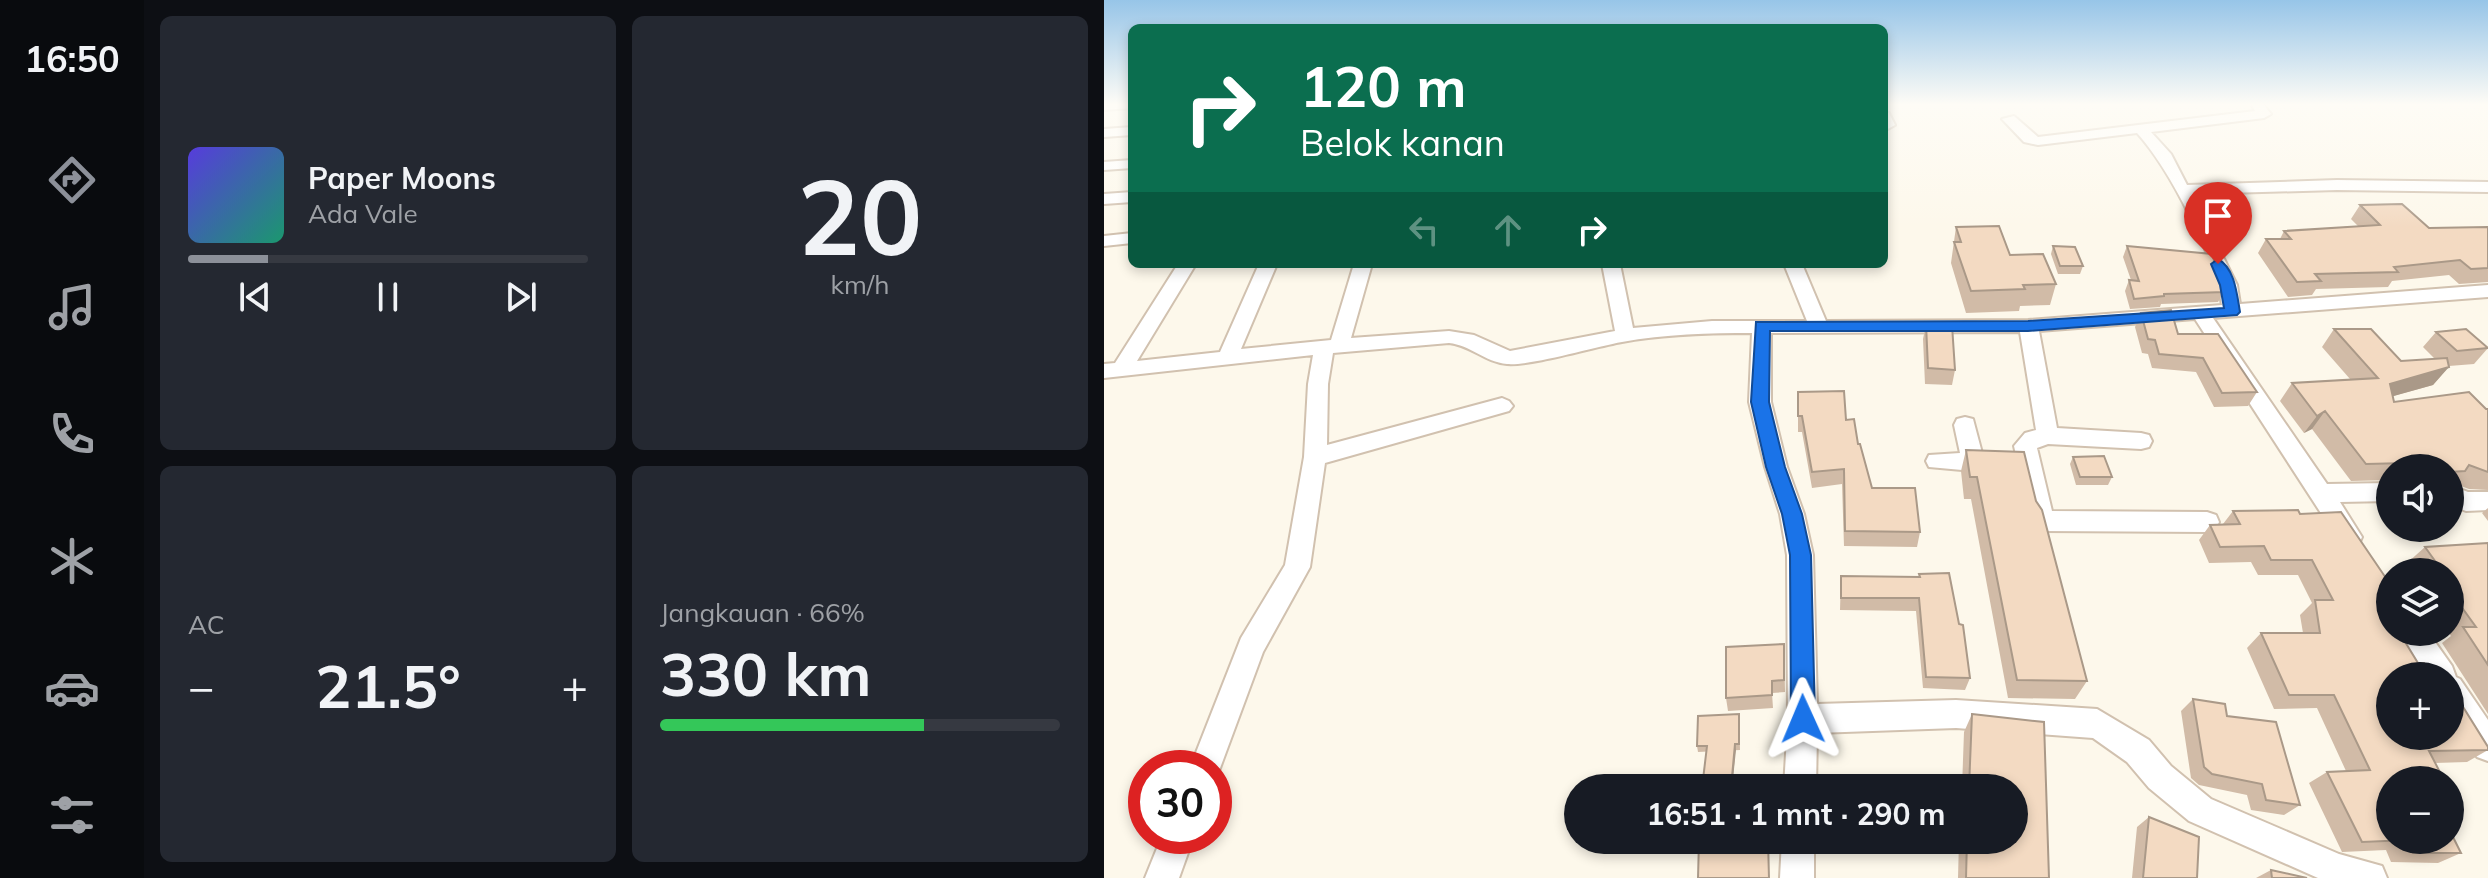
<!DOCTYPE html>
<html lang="id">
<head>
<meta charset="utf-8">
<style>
	body { margin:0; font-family:Mulish,sans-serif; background:#242831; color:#f1f3f6; height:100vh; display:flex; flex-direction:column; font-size:30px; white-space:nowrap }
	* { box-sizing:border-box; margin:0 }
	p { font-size:26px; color:#9ea1a6 }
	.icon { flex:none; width:44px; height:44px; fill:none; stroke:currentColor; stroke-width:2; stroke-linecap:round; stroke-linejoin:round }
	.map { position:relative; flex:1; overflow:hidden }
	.side { display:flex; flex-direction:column; gap:16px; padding:16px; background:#0d0f14; width:960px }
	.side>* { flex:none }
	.guide { position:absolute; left:24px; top:24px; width:760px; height:244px; border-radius:12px; box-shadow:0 4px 12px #0003; background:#0b6e4f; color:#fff; overflow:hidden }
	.controls { position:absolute; left:1272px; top:454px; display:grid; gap:16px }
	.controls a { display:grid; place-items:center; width:88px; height:88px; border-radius:50%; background:#171b24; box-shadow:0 4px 12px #0003; font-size:40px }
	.speed { position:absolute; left:24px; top:750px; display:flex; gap:16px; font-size:40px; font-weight:700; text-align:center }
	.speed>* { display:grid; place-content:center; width:104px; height:104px; border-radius:50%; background:#171b24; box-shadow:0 4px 12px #0003; line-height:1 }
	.speed .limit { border:12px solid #d22; background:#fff; color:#111 }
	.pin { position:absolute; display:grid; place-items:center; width:68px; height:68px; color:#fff; margin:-82px -34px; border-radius:50% 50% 50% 0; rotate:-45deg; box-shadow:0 0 8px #0007 }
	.pin .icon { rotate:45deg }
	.me { position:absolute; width:88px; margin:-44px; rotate:359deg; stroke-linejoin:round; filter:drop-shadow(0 0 6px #0008) }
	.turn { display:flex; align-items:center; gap:28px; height:168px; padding:0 40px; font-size:36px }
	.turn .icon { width:104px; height:104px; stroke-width:2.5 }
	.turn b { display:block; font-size:56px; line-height:68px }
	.lanes { display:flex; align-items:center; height:76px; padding:0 40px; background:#0003; justify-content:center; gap:40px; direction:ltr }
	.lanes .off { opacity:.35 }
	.big { font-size:60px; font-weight:700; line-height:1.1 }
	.side .card { flex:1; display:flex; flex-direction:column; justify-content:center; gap:12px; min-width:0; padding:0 28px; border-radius:12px; background:#242831 }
	.side .dial { align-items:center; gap:0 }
	.dial b { font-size:104px; line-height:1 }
	.song { display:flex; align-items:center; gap:24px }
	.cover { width:96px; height:96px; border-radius:12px; background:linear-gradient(135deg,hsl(250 70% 55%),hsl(160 70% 35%)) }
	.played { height:8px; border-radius:4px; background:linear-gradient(90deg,#8c9099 20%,#363941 20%) }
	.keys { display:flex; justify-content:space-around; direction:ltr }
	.heat { display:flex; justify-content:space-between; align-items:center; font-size:44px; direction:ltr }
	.charge { height:12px; border-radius:6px; background:linear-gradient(90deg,#34c759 66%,#363941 0) }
	.side .tiles { flex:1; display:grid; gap:16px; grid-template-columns:repeat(2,1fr) }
	.trip { position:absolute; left:460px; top:774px; width:464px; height:80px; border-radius:40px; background:#171b24; box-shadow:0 4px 12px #0003; font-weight:700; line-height:80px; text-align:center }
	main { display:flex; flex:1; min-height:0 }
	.tabs { display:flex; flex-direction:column; width:144px; justify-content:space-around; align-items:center; background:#090b0e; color:#9ea1a6 }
	.tabs .icon { width:56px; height:56px }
	.tabs .selected { color:#8c9099 }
	.tabs b { font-size:36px; color:#f1f3f6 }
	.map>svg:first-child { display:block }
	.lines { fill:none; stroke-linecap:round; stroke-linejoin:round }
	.minor-casing { stroke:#d1c1af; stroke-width:4 }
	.minor { fill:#fff; fill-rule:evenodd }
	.wall { fill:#d1bba7 }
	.shaded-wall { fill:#a98 }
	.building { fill:#f3dac2; stroke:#a98; stroke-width:2 }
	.route { fill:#1a73e8; stroke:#114b97; stroke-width:2 }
</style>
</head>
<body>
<main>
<nav class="tabs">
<b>16:50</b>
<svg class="icon selected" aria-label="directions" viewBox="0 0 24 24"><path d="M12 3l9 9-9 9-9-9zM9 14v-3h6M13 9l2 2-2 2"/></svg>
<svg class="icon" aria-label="music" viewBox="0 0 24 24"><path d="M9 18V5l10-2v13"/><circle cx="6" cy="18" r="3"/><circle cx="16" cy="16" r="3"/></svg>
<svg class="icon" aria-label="phone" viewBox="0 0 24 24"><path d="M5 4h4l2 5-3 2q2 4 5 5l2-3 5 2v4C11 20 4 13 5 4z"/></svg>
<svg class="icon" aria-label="climate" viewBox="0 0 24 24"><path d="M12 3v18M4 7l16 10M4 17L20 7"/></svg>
<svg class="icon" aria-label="car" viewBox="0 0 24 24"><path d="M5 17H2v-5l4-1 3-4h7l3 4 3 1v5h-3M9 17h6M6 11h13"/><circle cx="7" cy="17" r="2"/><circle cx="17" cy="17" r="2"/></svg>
<svg class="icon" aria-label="filters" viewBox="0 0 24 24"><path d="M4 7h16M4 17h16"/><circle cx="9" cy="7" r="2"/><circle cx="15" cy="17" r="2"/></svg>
</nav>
<section class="side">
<div class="tiles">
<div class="card">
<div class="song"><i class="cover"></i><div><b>Paper Moons</b><p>Ada Vale</p></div></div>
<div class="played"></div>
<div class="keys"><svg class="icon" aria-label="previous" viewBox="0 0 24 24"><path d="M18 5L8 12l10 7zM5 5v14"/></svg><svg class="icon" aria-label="pause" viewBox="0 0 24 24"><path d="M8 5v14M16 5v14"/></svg><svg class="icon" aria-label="next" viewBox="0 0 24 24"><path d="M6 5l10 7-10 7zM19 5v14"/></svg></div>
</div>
<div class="card dial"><b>20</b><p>km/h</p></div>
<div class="card"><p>AC</p>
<div class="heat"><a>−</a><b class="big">21.5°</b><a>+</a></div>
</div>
<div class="card"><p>Jangkauan · 66%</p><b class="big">330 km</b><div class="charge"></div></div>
</div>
</section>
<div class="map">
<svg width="1384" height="878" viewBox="0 0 1384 878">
	<rect width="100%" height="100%" fill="#fdf8eb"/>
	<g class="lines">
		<!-- minor casing -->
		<g class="minor-casing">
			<path id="minor" d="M0,104H28V108L0,110Z
				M1147,104H1159L1167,114L1160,118L1047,132L1067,154L1083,185L1233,180L1384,182V192L1233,190L1088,194L1133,285L1136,304L1384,285V297L1109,318L1223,484L1286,483V501L1236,502L1258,537L1255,544L1246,547L1237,544L1091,319L935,331L953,428L1037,433L1045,435L1048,441L1045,447L1037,449L944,444L933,448L948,511L1103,512L1112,515L1115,522L1112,529L1103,532L938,531L929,528L910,446L921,433L932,430L916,332L667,333V402L683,467L700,514L709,555L713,704L852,700L993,709L1045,740L1067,766L1107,799L1235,854L1278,866L1283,878H1214L1085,821L1045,788L1023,762L989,738L852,728L713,733L712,788H680L684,719L683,555L676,514L661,467L645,402L648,333C605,333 561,334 518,342C490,347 427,366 403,364C381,362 366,345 345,343L229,353L224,384L223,445L398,398L405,401L409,406L405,411L221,463L206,567L159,652L112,779L110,768H86L137,638L181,565L200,457L204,384L209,355L0,378V364L11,363L74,264H92L33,361L116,352L155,264H173L137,349L227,340L250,264H268L247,338L345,331L370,335L406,351L511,331L498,264H516L529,328L608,321H703L680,264H698L722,321L924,320L1118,305C1111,258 1066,169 1033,133L934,145L920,142L898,119L910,116L934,137L1151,111Z
				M780,112L785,113L791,125L780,131Z
				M28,127V135L0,137V129Z
				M28,160V168L0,170V162Z
				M28,192V202L0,204V194Z
				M28,233V243L0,246V236Z
				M861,417L869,419L878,453L895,456L898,462L895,468L869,471L825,467L822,461L825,455L856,453L850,425L853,419Z
				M1346,485L1364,492H1384V510L1362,511L1346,505Z
				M1294,632H1324L1348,666L1352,677L1356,679L1384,720V761L1373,757L1346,714V676H1322Z
				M58,836H90L75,878H41Z
				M678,840H710V878H676Z"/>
		</g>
		<!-- minor -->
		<use href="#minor" class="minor"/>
	</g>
	<!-- wall -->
	<path class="wall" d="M1256,205L1325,228L1384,227V282L1355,284L1345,275L1288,281L1284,287L1212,289L1208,295L1184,297L1154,253L1162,239H1176L1180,231L1254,226L1247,219Z
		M852,227L952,284L946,305L916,306L915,311L862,313L847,263Z
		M949,246L979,266L976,274H954L947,254Z
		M1023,246L1120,292L1114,302L1057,304L1056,307L1026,309L1021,291L1025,280H1027L1019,257Z
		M1037,313L1074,334L1153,392L1144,406L1110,407L1092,372L1048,368L1044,354L1038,353L1031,327Z
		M822,324L851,370L848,385L821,384L819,339Z
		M1230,329L1297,361L1331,359L1319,347L1332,332L1384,348L1370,364L1345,366L1329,385L1289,396L1290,402L1384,409V490L1365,489L1349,483L1346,485V468H1286V480L1247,481L1208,429L1200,433L1176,401L1188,383L1246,379L1218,347Z
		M694,392L742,420L754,444L768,488L816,532L813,547L740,546L738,484L708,488L698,432H694Z
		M862,450L932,501L983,681L971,699L904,698L867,499H860L857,471Z
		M969,457L1008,477L1004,485H972L966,464Z
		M1384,508V521L1378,513Z
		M1194,510L1286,632H1301L1297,635L1314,663L1328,676L1384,747V750L1363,762L1331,763L1286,780L1346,840L1357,853L1334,863L1287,862L1282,850L1238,852L1205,783L1223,772L1242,771L1213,708L1170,709L1143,648L1157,633H1199L1196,615L1208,603L1194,575H1154L1147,562L1105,563L1095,540L1106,525L1119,524L1129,511Z
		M1384,543V714L1338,643L1347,636L1344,632H1346V572H1309L1303,563L1321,547Z
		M815,574L866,678L861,690L819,688L812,611L736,610L737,576L815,577Z
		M680,644L681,692L668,693L669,708L624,711L622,698Z
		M1089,699L1123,716L1196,805L1180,815L1147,810L1143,795L1095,785L1087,778L1077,711Z
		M635,714L636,750L594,752L593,746Z
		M868,714L940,722L945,878H854L855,840H910V788H858L860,732Z
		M1045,817L1093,878H1028L1033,827Z
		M1167,870L1203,878H1152Z"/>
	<!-- shaded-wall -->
	<path class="shaded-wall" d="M1345,367L1329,385L1272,401L1286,384Z
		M1221,411L1208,429L1200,433L1213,416Z
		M631,744L632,750L628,788H627Z"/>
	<!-- building -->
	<path class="building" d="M1298,204L1325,228L1384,227V268L1367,269L1356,260L1290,267L1294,272L1211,274L1217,281L1193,282L1162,239H1187L1180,231L1276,225L1256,205Z
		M895,226L906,255L939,254L952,284L919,285L921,289L867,291L850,242H857L852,227Z
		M949,246L971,247L979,266H956Z
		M1023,246L1108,254L1120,292L1060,294V296L1030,299L1025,280L1035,281Z
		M1067,310L1074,334H1114L1153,392L1118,393L1099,358L1055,354L1051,340L1044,339L1037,313Z
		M822,324L848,325L851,370L824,368Z
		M1230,329H1267L1297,361L1343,358L1345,367L1286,384L1290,402L1365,392L1382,409H1384V472L1365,465L1361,471L1346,472V468H1304L1302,463L1262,464L1221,411L1213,416L1188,383L1274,378Z
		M1362,329L1384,348L1353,351L1332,332Z
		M740,391L742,420L750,419L754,444H756L768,488H811L816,532L741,531L740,469L708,472L698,416H694V392Z
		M862,450L920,452L932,501L938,510L983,681L913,680L873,477H866Z
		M1000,456L1008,477H976L969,457Z
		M1194,510L1196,514L1237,512L1286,584V632H1295L1314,663H1320L1328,676H1286V736H1346V686L1384,747V750L1325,751L1340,780H1286V840H1346V831L1357,853H1309L1304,840L1258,842L1223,772L1266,770L1230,695H1185L1157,633H1216L1211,600H1229L1208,560H1167L1160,546L1116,547L1106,525L1136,524L1129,511Z
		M1384,543V665L1359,627H1372L1346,591V572H1339L1321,547Z
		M845,573L855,624L859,625L866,678L822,677L815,598H737V576L816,577L815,574Z
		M680,644V680L668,681V695L622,698V647Z
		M1089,699L1121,704L1123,716L1172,722L1196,805L1162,800L1158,784L1108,774L1100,767Z
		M635,714V744H631L627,788H598L603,746H593L594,716Z
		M868,714L940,722L945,878H862L863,840H910V788H865Z
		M1045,817L1095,837L1093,878H1039Z
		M595,840H664L665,878H594Z
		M1167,870L1203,878H1168Z"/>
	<!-- sky -->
	<linearGradient id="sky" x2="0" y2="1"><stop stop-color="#97c5e8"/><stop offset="0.46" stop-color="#fefcf6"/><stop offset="1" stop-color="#fefcf6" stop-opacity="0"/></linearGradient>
	<rect width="1384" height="227" fill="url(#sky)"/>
	<!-- route -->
	<path class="route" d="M1114,259C1131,268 1133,295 1136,312L1133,315L924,331H666L665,402L681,467L698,514L707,555L711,719L708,728L699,731L690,728L687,719L686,555L678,514L662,467L647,402L652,322L924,321L1120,308L1116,285L1107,264Z"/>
</svg>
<div class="controls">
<a><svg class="icon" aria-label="sound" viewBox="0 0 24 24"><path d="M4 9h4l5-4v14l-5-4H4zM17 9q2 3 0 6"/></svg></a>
<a><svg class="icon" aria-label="layers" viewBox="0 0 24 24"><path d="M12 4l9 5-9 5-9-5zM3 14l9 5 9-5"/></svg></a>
<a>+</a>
<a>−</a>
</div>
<div class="speed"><div class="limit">30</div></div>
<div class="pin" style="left:1114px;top:264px;background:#d93025"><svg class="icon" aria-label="arrive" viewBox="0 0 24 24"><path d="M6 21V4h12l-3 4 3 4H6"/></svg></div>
<svg class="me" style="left:699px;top:719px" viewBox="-20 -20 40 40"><path d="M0-17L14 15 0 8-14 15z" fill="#1a73e8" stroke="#fff" stroke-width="4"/></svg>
<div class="trip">16:51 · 1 mnt · 290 m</div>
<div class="guide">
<div class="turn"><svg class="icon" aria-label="right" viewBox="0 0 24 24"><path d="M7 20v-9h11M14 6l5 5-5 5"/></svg><div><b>120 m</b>Belok kanan</div></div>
<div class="lanes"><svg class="icon off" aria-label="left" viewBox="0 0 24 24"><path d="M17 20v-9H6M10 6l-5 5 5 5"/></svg><svg class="icon off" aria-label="ahead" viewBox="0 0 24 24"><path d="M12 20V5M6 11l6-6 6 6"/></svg><svg class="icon" aria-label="right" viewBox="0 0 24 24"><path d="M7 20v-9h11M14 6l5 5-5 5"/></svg></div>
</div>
</div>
</main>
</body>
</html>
